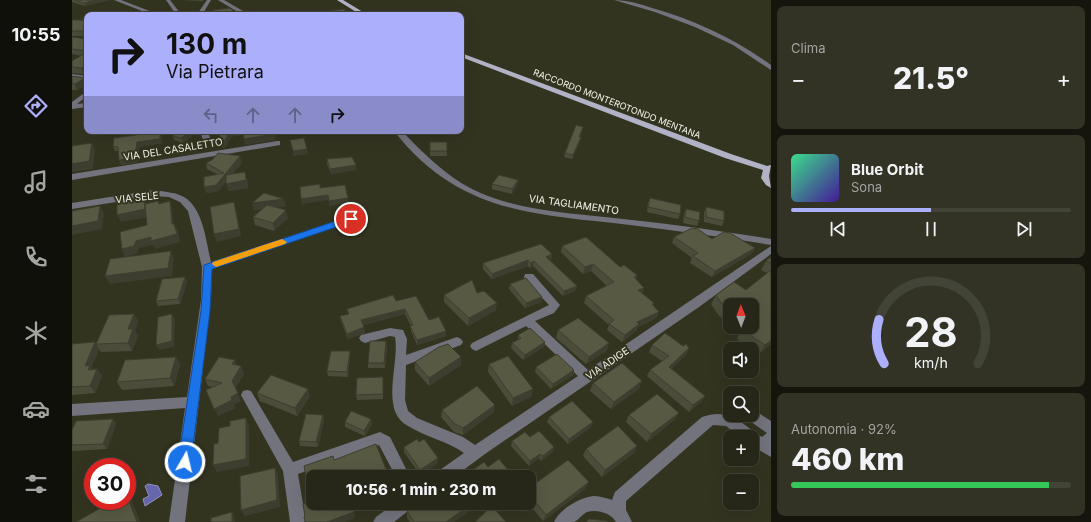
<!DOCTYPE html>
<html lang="it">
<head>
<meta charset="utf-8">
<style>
	body { margin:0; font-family:Inter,sans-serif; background:#323325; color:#f1f3f6; height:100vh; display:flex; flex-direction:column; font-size:15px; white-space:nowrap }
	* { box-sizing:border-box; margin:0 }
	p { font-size:13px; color:#a4a5a2 }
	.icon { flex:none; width:22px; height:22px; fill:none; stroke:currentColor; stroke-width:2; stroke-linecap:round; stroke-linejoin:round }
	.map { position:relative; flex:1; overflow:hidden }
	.sheet { display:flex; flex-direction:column; gap:6px; padding:6px; background:#15150d; width:320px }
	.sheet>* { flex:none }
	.guide { position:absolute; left:12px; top:12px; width:380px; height:122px; border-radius:8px; box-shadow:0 4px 16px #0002,0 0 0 1px #424437; background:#acaffb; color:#111; overflow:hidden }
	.needle { width:26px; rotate:359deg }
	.buttons { position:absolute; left:651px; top:298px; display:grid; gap:8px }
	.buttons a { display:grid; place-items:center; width:36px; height:36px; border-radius:8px; background:#262718; box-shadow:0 4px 16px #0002,0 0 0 1px #424437; font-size:20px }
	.speed { position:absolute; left:12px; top:458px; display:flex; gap:8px; font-size:20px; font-weight:700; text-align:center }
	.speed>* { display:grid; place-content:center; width:52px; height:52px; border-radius:50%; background:#262718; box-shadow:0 4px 16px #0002,0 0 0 1px #424437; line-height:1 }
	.speed .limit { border:6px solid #d22; background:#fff; color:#111 }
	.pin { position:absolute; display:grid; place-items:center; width:34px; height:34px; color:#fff; margin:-17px; border:2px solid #fff; border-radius:50%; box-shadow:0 1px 4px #0007 }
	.me { position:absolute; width:44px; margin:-22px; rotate:8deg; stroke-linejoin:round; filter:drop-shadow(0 0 3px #0008) }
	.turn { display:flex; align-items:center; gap:14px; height:84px; padding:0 16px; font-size:18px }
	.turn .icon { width:52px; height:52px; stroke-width:2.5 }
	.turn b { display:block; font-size:28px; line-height:34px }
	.lanes { display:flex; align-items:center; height:38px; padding:0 16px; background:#0003; justify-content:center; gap:20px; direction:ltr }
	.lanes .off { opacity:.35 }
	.big { font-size:30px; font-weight:800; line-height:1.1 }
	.sheet .widget { flex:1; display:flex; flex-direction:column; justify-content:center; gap:6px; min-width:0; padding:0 14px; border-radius:8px; background:#323325 }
	.sheet .dial { align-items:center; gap:0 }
	.dial svg { height:104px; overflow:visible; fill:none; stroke:#424437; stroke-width:7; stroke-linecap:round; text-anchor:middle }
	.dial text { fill:#f1f3f6; stroke:none }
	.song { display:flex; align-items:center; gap:12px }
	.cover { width:48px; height:48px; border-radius:6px; background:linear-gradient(135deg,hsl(150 70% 55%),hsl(260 70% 35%)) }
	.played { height:4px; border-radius:2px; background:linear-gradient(90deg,#acaffb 50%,#424437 50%) }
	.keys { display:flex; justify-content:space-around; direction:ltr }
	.heat { display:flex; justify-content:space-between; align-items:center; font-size:22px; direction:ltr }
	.charge { height:6px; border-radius:3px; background:linear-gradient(90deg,#34c759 92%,#424437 0) }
	.trip { position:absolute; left:234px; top:470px; width:230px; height:40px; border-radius:8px; background:#262718; box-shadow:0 4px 16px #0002,0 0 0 1px #424437; font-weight:800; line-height:40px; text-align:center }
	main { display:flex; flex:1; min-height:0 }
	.tabs { display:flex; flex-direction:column; width:72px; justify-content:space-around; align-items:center; background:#0f100a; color:#a4a5a2 }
	.tabs .icon { width:28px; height:28px }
	.tabs .current { color:#acaffb }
	.tabs b { font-size:18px; color:#f1f3f6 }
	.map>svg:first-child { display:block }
	.water { fill:#6666ad; stroke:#9191bf }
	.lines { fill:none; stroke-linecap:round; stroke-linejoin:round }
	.minor { fill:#72737d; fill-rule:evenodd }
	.major { fill:#b1b2c6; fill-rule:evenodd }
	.wall { fill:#4b4d3a }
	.shaded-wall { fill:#3d3e2f }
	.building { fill:#575943; stroke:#3d3e2f }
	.route { fill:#1a73e8; stroke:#114b97 }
	.slow { fill:#f59e0b }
	.labels { text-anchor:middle; stroke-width:4; stroke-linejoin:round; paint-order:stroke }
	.far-street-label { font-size:9px; fill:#f4f5e9; stroke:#333420 }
	.street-label { font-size:10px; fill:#f4f5e9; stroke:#333420 }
</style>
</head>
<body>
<main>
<nav class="tabs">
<b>10:55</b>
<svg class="icon current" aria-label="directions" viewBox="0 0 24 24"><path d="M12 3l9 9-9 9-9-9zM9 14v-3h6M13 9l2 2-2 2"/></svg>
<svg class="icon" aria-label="music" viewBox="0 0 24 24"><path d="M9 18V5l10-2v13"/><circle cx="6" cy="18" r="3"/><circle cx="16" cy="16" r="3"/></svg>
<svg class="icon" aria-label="phone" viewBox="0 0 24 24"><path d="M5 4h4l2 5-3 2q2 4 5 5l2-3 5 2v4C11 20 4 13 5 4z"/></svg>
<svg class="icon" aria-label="climate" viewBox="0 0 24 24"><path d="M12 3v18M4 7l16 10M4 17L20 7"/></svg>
<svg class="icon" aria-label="car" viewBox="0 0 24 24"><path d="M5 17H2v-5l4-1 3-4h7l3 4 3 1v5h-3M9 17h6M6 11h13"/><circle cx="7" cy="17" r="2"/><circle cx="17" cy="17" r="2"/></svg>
<svg class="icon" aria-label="filters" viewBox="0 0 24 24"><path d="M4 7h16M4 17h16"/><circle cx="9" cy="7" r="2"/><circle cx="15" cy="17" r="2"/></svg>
</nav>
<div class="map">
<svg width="699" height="522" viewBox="0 0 699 522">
	<rect width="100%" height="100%" fill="#333420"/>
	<!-- water -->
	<path class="water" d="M76,484L86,486L90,495L73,506L71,499L77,496L73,486Z"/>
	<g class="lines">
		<!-- minor -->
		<path class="minor" d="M42,0H49L88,15H80Z
			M94,0H98L108,13H126L135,0H139L130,15H98L103,13Z
			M146,0H152L178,15H171Z
			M542,0C555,0 568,4 580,8C623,20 663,39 699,65V70L661,45L623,27L583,12Z
			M0,74L15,76V80L0,78Z
			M15,91V96L5,104L15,103V107L0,109V102Z
			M128,131H136L139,141L138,143H132Z
			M322,131H330C351,153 373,175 400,189C446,212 502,213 551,219C601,224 650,231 699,239V245C652,237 605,231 558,225C463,214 387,214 322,131Z
			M205,141H208V145L0,180V174Z
			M82,190C93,192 106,192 115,199C132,213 134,242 139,262L276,217L279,216L284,219L282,221L140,269L139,300L113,522H97L113,408L0,416V404L115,397L129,300L130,267L116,211L108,202L97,197L82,196L0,209V203Z
			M699,246V254L627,307L413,454L382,477H363L365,472L392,453C375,441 354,437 336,426C307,411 328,363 323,337L318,336L293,343L289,341L287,338L289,335L318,328L331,330L335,339L334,355L385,337L389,339L391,342L389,345L334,365L333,400L336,411L345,418L391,437L403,445L506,376L454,326L404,351L400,349L398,346L400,343L477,305L453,280L452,277L453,274H461L488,305L482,313L463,321L516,370Z
			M175,390L179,391L221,462L308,432L318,437L338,477H324L307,445L226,474L234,522H218L211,471L169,395L171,391Z
			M680,409L699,421V457L680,446V437H669L654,426L641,425L554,501V510L560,522H544C539,513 525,509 515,512C510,514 507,520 502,522C497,522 488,522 482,522C488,509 507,498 521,496C527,496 534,498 540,500L543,492L630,417C657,407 669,423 690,437L695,433L675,419L673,415H680Z
			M323,503H342L340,508L322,522H301L304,517Z"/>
		<!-- major -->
		<path class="major" d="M265,0H271L296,15H289Z
			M389,53L659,154L695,166L699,165L697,176L699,188L694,185L689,178L691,170L653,158L389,57Z"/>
	</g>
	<!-- wall -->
	<path class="wall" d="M0,0H38L13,6L0,2Z
		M110,0H131V1Z
		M0,20L15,21V37V36H0Z
		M0,37L15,39V72L12,74L0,73V61L9,56L0,54Z
		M0,75V76L13,78L15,82V84L5,90H0Z
		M511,127L508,137H509L508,141L500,159L492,157L493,153Z
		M65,131H90V143L67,147L65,162L49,165L46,151H43L41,146L65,135Z
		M104,131H123L120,136L111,143L102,140L101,136Z
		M358,142L375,151V156H358Z
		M255,159L284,165V170L259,174L255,164Z
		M134,163H170L160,174L175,179L176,188L157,191L154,181L146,191L135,193L132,187L145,174L135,169Z
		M446,180L445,185L440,194L420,189V184Z
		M578,198L608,214L606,219L575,212L576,203Z
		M180,203L214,206L204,207L216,218L202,231L183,225L181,217L190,209L182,210Z
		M634,207L652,221L650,226L632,222V212Z
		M614,209L627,221L625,226L611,223L612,214Z
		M602,237L640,239L683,248L679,254L640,277L618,263L620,258L600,243Z
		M490,246L548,267L565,275L564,279L572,288L570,293L582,303L581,305L587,312L584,318L566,327L564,331L550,342L535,330L537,325L512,303L514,296L535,286L519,271L511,274L489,252Z
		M480,254L479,260H478L505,286L503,291L491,296L461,266L458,268L456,266L420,279L411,269V263Z
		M699,257V344L687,354L665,339L669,331L663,327H680V305H658V323L647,316L639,304L644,295L674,290L695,273L689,270L694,261Z
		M113,277L115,282L108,304L86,306L84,301Z
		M438,284L470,297L469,302L453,308L437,289Z
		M405,293L424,310L396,326L372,302V295Z
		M324,301L374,331V336L345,345L339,331V326L333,314L291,325L293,333L276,339L269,321L268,316L276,314L275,309Z
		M62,314L66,321L63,331L66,336L60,351L29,352L27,349L19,368L20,369H25L30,376L23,393L0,395V344L23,342L24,344Z
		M486,330L537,343L534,351L514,364L484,338Z
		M446,335L473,342L472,347L451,360L439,348L440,343L446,340Z
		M314,341L315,346L313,368H296V363Z
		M580,345L611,346L617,348L614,355L599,368L633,396L629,402L617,412L575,376L578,370L590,361L577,352Z
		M278,351V357L276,377L256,376L255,371Z
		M104,357L108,365L102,386L50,390L45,382Z
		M389,357V365L357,386L343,370V362Z
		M417,364L461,389L459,397L440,406L416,372Z
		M165,365L169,366L172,374L163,388L169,401L162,404L163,408L146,416L140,387L136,386L133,379Z
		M464,367L502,370L501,375L479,389L463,372Z
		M311,383V399L285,400L284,395Z
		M521,383L567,389L539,409L518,391Z
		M185,393L238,396L225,416L188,401Z
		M370,410L422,412L391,435L382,432L369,417Z
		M607,413L602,420L575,442L554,422L557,415Z
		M477,417L519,427L496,444L475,422Z
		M41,419L44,424L35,449L0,451V430Z
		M299,419L300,424L293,436L273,427V422Z
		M252,420L246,447L228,446L227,441Z
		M440,441L482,447L481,452L469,461L467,458L457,466L439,446Z
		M347,442L366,463L348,475L332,452V447Z
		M565,446L562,453L530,477L511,456L514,449Z
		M416,467L441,477H402L400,474L401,470Z
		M457,488L513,489L471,521L456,503H457Z
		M402,508L382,522H338L335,518V511Z"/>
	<!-- shaded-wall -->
	<path class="shaded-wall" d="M23,0H38L13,6L12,3Z
		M15,65V72L12,74L9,68Z
		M13,78L15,82V84L5,90L3,84Z
		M88,131H90V143L67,147L65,162L49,165L47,160L65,142Z
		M118,131H123L120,136L111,143L109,138Z
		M164,131H170L171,135L160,137L153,148H150L148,143L158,132Z
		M203,134L204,140L173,145L172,139Z
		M509,137L508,141L500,159L501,155Z
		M20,143L23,150L21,169L0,172V164Z
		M235,149L236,154L221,156V151Z
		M168,156L170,163L146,191L135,193L132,187L144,185Z
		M284,165V170L259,174L258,169Z
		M173,172L176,188L157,191L154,184Z
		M446,180L445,185L440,194V189Z
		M256,195V200L230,204L229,199Z
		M72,198L75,206L76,217L49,222L45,215Z
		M276,198L277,203L257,206V201Z
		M212,199L214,206L182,210L180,203Z
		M98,201L100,209L103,232L100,224Z
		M162,202L164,210L169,236L145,242L142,234Z
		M28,206L32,213L30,229L0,235V226Z
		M214,210L216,218L202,231L201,223Z
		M102,224L106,231L108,242L83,249L81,245L67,248L66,253L53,257L50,249L64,241Z
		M683,248L679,254L640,277L643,271Z
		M99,251L102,259L100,276L38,284L33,276Z
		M480,254L479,260L473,262L474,257Z
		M456,260V266L420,279V274Z
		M462,261L461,266L458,268L459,263Z
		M521,264L519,271L511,274L513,267Z
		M113,277L115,282L108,304L106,299Z
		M505,286L503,291L491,296L492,291Z
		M572,288L569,294L566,290Z
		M470,297L469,302L453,308L454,303Z
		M425,303L424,310L396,326L397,318Z
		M333,309V314L290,326L289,320Z
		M587,312L584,318L566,327L564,331L550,342L553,335L565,322Z
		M62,314L66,321L63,331L66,336L60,351L56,343V329Z
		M100,314L103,319L102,347L87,350L84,345Z
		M292,327L293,333L276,339L275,334Z
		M374,331V336L345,345V340Z
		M699,340V344L687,354L693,345Z
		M314,341L315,346L313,368L312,363Z
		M23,342L27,349L19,368L23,372L21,377L13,366Z
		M473,342L472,347L451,360L453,355Z
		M537,343L534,351L514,364L517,357Z
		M617,348L614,355L594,374L597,367Z
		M278,351V357L276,377L275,372Z
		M104,357L108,365L102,386L98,378Z
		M389,357V365L357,386V378Z
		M163,360L166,368L160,364Z
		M169,366L172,374L163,388L160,381Z
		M25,369L30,376L23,393L18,386Z
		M502,370L501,375L479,389L481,384Z
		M570,381L567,389L539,409L542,402Z
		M236,389L238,396L225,416L223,408Z
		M461,389L459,397L440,406L441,398Z
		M166,393L169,401L162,404L163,408L146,416L142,409L159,397Z
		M633,396L629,402L617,412L621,405Z
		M423,405L422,412L391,435V428Z
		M607,413L602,420L575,442L579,434Z
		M251,415L252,420L246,447L244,442Z
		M174,418L177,426V466L145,472L141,465Z
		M41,419L44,424L35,449L31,444Z
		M299,419L300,424L293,436L292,431Z
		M521,422L519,427L496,444L497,439Z
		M565,446L562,453L530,477L533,470Z
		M482,447L481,452L469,461L471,456Z
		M468,454L467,458L457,466L458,461Z
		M366,458V463L348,475V470Z
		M203,468L206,475L208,507L173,516L169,510Z
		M291,474L292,477H282Z
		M517,482L513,489L471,521L474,515Z
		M55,494L60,500L68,522H65Z
		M401,503H403L402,508L382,522H374Z
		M160,512L162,516L163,522H160Z
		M282,512L283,518L273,522H255Z"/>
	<!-- building -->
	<path class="building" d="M3,0H23L12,3Z
		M158,8L166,15H137L142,10Z
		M273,9L272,15L275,14V15H256L257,11Z
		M221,12L223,15H202V13Z
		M0,20H8L15,21V35H14L13,31H0Z
		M0,37L15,39V51L0,49Z
		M15,52V65L9,68L0,67V61Z
		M0,76L13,78L3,84H0Z
		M504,125L511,127L507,137H509L501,155L493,153Z
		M65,131H88V139L65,142L63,157L47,160L46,147L41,146L42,138L65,135Z
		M104,131H118L109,138L101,136Z
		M147,131H164L158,132L151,143H148Z
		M170,131H201L203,134L172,139Z
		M232,138L235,149L221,151L218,140Z
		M358,142H375V151H358Z
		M20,143L17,161L0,164V146Z
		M146,153L168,156L144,185L132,187V177L152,173L134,163L140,160Z
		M280,157L284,165L258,169L255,159Z
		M173,172L174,180L154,184V175Z
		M427,175L446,180L440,189L420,184Z
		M248,184V188L273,185L276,198L257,201L256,195L229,199L228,187Z
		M192,193L212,199L180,203Z
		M61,198V201L72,198L73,209L45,215V201Z
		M578,198L609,205L608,214L576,207Z
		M86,201L87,204L98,201L100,224H102L105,234L79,241V237L64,241L62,246L50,249L48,232L75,225L73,204Z
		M162,202L167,229L142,234L138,207Z
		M195,205L214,210L201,223L181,217Z
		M28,206L26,221L0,226V211Z
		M634,207L652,211V221L634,217Z
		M614,209L628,212L627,221L613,217Z
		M620,228L626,229L640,239L652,232L658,233L683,248L643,271L621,256L626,253L602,237Z
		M514,237L548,267L552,265L565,275L562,277L572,288L566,290L582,303L580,304L587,312L565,322L567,324L553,335L537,324L542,320L514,296L542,282L521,264L513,267L490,246Z
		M469,244L480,254L474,257L505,286L492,291L462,261L459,263L456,260L420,274L411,263Z
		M99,251L96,268L33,276L38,259Z
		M699,257V263L694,261Z
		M699,270V340L693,345L670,330L674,327H680V305H658V311L652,307L644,295L662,282L674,290Z
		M113,277L106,299L84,301L90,279Z
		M454,278L470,297L454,303L438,284Z
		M400,280L405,293L412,291L425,303L397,318L372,295Z
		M321,295L324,301L344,296L357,320L367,317L374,331L345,340L338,326L341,325L333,309L289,320L292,327L275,334L268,316L277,314L275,309Z
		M62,314L56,329H61L56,343L24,344L37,315Z
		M100,314V341L84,345L86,317Z
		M506,318L537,343L517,357L486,330Z
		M458,328L473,342L453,355L440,343L449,338L446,335Z
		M593,333L611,346L614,344L617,348L597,367L633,396L621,405L578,370L597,356L580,345Z
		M298,341H314L312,363H296Z
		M23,342L13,366L18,365L16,370L25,369L18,386L0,387V344Z
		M376,344L389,357L357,378L343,362L367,347Z
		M259,351H278L275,372L255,371Z
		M485,354L502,370L481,384L464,367Z
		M436,356L461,389L441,398L417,364Z
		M104,357L98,378L45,382L53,360Z
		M147,357L163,360L160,364L169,366L160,381L166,393L159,397L160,400L142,409L134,390L150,383L133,379Z
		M550,363L570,381L542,402L521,383Z
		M199,375L236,389L223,408L185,393Z
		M311,377V394L284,395L285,378Z
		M405,386L423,405L391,428L383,424L370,410Z
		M585,394L607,413L579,434L557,415Z
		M500,401L521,422L497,439L477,417Z
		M279,411L299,419L292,431L273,422Z
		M234,414L251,415L244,442L227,441Z
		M174,418V459L141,465L142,444L146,443L147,428L158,426V421Z
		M41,419L31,444L0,445V430L4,421Z
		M546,426L565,446L533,470L514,449Z
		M467,431L482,447L471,456L468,454L458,461L440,441L453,432L458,437Z
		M345,439L347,442L352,439L366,458L348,470L332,447Z
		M304,444L317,477H292L291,474L282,477H241V503H280L282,512L255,522H233L232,517L233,516L231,504L239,501L232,466L261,456L262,460Z
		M427,459L441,476L440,477H407L401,470L412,462L416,467Z
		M496,460L517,482L474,515L457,494V488Z
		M203,468L205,500L169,510L168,476Z
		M55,495L65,522H4L41,501H55Z
		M347,503H401L374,522H342L335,511Z
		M420,506L434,522H403Z
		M160,512V522H139V518Z
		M517,519L535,521L536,522H514Z"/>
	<!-- route -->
	<path class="route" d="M279,216L282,217L284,219L282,221L140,269L138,311L119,462L117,466L113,468L108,466L106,462L129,311L132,265Z"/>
	<!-- slow -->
	<path class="slow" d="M210,239L215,242L213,244L144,267L140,264L141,262Z"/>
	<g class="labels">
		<!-- far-street labels -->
		<g class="far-street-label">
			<text transform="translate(545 104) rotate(21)" y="3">RACCORDO MONTEROTONDO MENTANA</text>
		</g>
		<!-- street labels -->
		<g class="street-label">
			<text transform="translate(101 149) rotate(-9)" y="4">VIA DEL CASALETTO</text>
			<text transform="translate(65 197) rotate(-6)" y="4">VIA SELE</text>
			<text transform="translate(502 204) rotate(8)" y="4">VIA TAGLIAMENTO</text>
			<text transform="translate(535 363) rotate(-34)" y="4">VIA ADIGE</text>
		</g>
	</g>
</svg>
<div class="buttons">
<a><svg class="needle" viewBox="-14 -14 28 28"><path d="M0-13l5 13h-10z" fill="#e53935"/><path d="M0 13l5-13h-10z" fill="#a4a5a2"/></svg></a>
<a><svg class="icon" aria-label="sound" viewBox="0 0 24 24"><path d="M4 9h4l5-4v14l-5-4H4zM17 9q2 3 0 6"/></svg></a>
<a><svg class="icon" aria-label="search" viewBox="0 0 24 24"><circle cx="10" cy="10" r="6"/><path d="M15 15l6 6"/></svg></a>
<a>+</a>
<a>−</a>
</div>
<div class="speed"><div class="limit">30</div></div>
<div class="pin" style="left:279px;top:219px;background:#d93025"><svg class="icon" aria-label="arrive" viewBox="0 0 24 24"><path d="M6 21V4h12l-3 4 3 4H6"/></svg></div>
<svg class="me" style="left:113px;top:462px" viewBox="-20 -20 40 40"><circle r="17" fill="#1a73e8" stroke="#fff" stroke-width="3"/><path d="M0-11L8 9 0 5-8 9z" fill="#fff"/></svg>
<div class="trip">10:56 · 1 min · 230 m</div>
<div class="guide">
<div class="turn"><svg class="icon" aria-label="right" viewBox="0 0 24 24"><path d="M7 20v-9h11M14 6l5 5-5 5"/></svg><div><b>130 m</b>Via Pietrara</div></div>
<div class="lanes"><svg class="icon off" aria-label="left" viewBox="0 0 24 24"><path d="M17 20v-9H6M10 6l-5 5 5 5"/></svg><svg class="icon off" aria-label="ahead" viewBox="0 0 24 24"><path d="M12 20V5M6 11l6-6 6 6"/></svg><svg class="icon off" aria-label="ahead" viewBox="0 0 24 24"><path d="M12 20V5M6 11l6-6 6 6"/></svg><svg class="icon" aria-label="right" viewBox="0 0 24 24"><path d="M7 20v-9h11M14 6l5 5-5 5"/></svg></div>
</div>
</div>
<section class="sheet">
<div class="widget"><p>Clima</p>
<div class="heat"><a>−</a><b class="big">21.5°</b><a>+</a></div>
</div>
<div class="widget">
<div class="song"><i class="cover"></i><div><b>Blue Orbit</b><p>Sona</p></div></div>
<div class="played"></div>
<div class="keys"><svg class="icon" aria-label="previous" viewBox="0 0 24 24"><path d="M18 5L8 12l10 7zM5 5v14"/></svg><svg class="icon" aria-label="pause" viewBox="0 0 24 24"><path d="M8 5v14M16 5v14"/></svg><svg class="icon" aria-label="next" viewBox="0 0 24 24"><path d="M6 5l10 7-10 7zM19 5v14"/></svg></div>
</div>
<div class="widget dial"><svg viewBox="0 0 100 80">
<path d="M14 69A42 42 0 1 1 86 69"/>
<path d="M14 69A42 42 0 0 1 10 35" stroke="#acaffb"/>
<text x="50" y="56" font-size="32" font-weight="700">28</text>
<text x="50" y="72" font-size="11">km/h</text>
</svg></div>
<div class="widget"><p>Autonomia · 92%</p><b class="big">460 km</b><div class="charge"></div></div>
</section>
</main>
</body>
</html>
